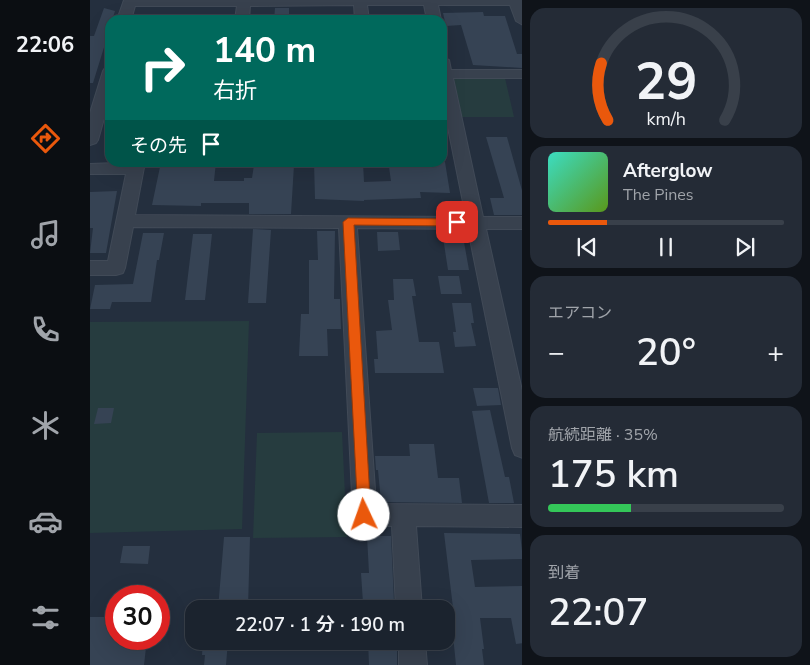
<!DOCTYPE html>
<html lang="ja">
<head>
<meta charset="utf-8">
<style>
	body { margin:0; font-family:"Nunito Sans","Noto Sans JP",sans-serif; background:#242b36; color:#f1f3f6; height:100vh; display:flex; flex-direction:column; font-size:19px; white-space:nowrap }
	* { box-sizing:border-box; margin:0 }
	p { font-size:16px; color:#a0a4aa }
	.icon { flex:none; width:28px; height:28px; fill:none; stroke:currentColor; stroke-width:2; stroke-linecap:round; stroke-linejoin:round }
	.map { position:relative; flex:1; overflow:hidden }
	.panel { display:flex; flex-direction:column; gap:8px; padding:8px; background:#0f1319; width:288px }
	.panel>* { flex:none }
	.banner { position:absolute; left:15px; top:15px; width:342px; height:152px; border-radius:15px; box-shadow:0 5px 20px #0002,0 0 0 1px #39404a; background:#00695c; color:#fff; overflow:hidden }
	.speed { position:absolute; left:15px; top:585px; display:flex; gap:10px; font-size:25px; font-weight:700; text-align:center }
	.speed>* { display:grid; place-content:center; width:65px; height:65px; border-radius:50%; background:#1b232e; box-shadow:0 5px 20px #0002,0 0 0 1px #39404a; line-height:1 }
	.speed .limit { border:8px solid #d22; background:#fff; color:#111 }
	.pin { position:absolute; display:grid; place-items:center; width:42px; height:42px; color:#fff; margin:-21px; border-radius:10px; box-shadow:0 2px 8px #0006 }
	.me { position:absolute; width:55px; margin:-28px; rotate:357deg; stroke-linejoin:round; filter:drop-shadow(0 0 4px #0008) }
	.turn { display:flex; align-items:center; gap:18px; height:105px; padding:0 25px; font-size:22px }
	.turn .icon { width:65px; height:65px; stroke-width:2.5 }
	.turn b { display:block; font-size:35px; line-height:42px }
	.then { display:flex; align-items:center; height:48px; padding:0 25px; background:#0003; gap:10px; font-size:19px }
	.big { font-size:38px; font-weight:600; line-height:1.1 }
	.panel .tile { flex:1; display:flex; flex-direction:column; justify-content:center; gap:8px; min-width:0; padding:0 18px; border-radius:15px; background:#242b36 }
	.panel .dial { align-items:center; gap:0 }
	.dial svg { height:130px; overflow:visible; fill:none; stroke:#39404a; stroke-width:7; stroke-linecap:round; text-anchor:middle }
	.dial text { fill:#f1f3f6; stroke:none }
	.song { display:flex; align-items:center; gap:15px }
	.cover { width:60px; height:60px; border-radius:8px; background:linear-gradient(135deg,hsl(170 70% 55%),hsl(90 70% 35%)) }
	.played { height:5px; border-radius:2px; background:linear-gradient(90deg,#ea580c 25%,#39404a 25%) }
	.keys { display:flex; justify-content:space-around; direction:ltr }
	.heat { display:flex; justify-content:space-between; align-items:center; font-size:28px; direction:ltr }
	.charge { height:8px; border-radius:4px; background:linear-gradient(90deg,#34c759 35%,#39404a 0) }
	.trip { position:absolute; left:95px; top:600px; width:270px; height:50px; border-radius:15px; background:#1b232e; box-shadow:0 5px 20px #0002,0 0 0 1px #39404a; font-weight:600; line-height:50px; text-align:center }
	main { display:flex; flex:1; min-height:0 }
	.dock { display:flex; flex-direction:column; width:90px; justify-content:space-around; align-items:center; background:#0b0e12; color:#a0a4aa }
	.dock .icon { width:35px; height:35px }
	.dock .active { color:#ea580c }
	.dock b { font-size:22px; color:#f1f3f6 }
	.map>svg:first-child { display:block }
	.green { fill:#263c3f }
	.building { fill:#364354 }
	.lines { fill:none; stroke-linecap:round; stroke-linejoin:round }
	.minor-casing { stroke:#414a57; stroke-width:2 }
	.minor { fill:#38414e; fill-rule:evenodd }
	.route { fill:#ea580c; stroke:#983908 }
</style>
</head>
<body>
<main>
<nav class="dock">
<b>22:06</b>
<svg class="icon active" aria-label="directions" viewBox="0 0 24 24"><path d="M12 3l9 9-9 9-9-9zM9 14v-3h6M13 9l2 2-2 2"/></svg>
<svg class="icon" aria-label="music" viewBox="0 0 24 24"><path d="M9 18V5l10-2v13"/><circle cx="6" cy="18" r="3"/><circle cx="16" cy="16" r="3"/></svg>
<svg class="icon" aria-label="phone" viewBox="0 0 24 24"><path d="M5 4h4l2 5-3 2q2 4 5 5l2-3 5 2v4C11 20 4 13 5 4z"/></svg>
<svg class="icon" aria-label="climate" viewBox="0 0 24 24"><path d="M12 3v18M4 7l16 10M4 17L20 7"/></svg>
<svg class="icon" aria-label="car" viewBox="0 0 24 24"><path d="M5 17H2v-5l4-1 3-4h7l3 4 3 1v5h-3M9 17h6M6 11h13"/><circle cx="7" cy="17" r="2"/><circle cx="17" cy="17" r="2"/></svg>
<svg class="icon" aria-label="filters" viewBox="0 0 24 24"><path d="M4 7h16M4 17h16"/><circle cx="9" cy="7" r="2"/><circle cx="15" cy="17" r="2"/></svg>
</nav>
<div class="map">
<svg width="433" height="665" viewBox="0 0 433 665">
	<rect width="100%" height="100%" fill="#242f3e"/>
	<!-- green -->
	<path class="green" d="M364,77L415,78L424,117H371Z
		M159,321L152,529L0,533V322Z
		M252,432L257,537L163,538L167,433Z"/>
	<!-- building -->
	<path class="building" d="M14,8L25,11L22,20H20V28L3,83H0V36H4Z
		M185,8H199V20H184Z
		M393,12L394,16H415L427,54H433V68L383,65L371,25L356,26L353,13Z
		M396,137H417L433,194V215H404L400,198H414Z
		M71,162H126L124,181H154V178H162L164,165H204L201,214H159V203H111V206L62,205Z
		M224,162H273L274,182L301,181L299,167H306V164L355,162L360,193L330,192L331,198L274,200V201L225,199Z
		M27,191L16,253H0L3,228H0V192Z
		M163,229L181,230L176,303H158Z
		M227,231H245L244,299H250L251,329H237L238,356H209L211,314H219V260H228Z
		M352,231H372L379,270H358Z
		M287,232H308L310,250L288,251Z
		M53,233H74L69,260H67L61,302H22L20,309H0L5,285L43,284Z
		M103,234H122L115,300H95Z
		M348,276H369L372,294H351Z
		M303,279H323L326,296H322L329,342H349L354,373H285L284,359H288L286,331L302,330L298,300H304Z
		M362,303H381L384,323H381L386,346L365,347L363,332H366Z
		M383,388H408L411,405L387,406Z
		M8,408H24L21,423L4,424Z
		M400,410L415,477H419L424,503H399L382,411Z
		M319,444H344L348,478H369L372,503L291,502L288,470H286L285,456H320Z
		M354,533L430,534L433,559L381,560L385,587L433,586V643L426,644L421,618H390L394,649H392L394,665H366L361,616H364Z
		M277,536H301L304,602L273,603L271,573H279Z
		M134,537H160L158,608L128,609Z
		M33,546H60L58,564L30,563Z
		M0,617H26V639H57L54,665H0Z
		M113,641H138L136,665H114L115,655H112Z
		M278,641H307V665H279Z"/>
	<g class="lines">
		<!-- minor casing -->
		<g class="minor-casing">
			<path id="minor" d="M34,0H433V25L426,21L420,5H348L351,20H337L334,5H277L279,20H265L264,5L160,6L159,20H145L147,6H45L41,20H27Z
				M352,56L359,60L361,70H433V78H363L393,217H433V229H396L433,395V458L425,455L422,448L378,229L267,228L286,504L433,505V527L326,526L332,609H306L302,526H275L267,523L263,515L249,228L43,227L35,268L33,273L26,275H0V261H18L36,174H0V164L55,162L45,215L376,217L352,98Z
				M20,67V97L8,140L6,143L0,145V113L13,71L15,68Z
				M309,641H335L337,665H309Z"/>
		</g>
		<!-- minor -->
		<use href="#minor" class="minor"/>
	</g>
	<!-- route -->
	<path class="route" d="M258,218L367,219L372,222L367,226L264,225L281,515L279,520L274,521L270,520L268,515L253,222Z"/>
</svg>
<div class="speed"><div class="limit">30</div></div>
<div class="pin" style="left:367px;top:222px;background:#d93025"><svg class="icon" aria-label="arrive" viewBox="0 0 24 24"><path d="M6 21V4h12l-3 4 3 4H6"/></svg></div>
<svg class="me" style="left:274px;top:515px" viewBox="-20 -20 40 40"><circle r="19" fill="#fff"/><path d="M0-13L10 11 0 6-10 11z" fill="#ea580c"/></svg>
<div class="trip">22:07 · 1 分 · 190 m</div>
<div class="banner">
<div class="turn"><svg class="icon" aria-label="right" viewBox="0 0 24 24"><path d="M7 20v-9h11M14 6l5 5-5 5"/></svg><div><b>140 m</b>右折</div></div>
<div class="then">その先<svg class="icon" aria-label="arrive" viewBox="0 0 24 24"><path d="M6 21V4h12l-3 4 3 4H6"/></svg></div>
</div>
</div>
<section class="panel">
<div class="tile dial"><svg viewBox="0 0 100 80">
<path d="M14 69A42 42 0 1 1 86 69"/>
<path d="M14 69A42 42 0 0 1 10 34" stroke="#ea580c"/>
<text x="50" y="56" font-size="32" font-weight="700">29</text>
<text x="50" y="72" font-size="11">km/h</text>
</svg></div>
<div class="tile">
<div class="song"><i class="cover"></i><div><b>Afterglow</b><p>The Pines</p></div></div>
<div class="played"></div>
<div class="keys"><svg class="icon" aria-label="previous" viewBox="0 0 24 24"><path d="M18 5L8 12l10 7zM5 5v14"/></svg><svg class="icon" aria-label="pause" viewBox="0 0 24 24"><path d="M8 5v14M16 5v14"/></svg><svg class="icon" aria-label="next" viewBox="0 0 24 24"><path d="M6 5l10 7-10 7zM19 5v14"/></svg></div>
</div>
<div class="tile"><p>エアコン</p>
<div class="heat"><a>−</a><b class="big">20°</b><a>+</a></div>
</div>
<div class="tile"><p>航続距離 · 35%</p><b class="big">175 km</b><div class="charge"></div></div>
<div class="tile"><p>到着</p><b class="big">22:07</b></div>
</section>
</main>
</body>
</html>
